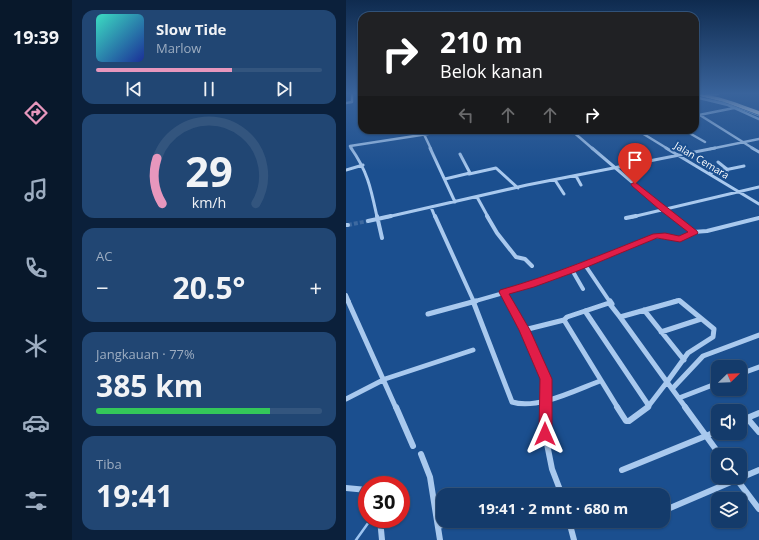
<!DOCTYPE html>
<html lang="id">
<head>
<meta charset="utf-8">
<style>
	body { margin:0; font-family:"Open Sans",sans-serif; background:#214673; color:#f1f3f6; height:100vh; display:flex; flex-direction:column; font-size:15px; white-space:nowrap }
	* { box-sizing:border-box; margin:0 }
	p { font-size:13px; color:#9dadc1 }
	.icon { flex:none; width:22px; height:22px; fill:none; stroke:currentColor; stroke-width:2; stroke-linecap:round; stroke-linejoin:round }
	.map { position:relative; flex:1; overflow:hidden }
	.details { display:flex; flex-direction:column; gap:10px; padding:10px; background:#0b203b; width:274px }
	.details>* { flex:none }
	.top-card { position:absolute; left:12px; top:12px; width:341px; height:122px; border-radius:12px; box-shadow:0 1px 3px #0004,0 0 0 1px #33557e; background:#202124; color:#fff; overflow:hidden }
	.needle { width:26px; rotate:67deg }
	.controls { position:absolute; left:365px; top:360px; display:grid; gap:8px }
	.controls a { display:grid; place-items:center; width:36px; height:36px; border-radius:8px; background:#143b6b; box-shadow:0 1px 3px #0004,0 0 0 1px #33557e; font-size:20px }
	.speed { position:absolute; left:12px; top:476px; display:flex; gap:8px; font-size:20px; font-weight:700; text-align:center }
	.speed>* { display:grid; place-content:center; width:52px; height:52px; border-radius:50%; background:#143b6b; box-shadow:0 1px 3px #0004,0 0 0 1px #33557e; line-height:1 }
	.speed .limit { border:6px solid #d22; background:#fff; color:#111 }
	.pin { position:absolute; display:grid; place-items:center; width:34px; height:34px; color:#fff; margin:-41px -17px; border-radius:50% 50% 50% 0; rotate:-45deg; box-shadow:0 0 4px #0007 }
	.pin .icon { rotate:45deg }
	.me { position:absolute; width:44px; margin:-22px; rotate:0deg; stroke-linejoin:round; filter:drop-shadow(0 0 3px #0008) }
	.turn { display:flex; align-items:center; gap:14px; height:84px; padding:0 16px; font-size:18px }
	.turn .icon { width:52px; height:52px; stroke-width:2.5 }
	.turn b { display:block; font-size:28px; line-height:34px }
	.lanes { display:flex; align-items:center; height:38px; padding:0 16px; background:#0003; justify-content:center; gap:20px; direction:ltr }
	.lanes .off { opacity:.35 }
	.big { font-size:30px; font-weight:700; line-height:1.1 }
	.details .tile { flex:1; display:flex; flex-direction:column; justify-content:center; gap:6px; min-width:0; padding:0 14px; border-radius:12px; background:#214673 }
	.details .dial { align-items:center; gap:0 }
	.dial svg { height:104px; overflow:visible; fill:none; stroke:#33557e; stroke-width:7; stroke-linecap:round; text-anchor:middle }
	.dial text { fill:#f1f3f6; stroke:none }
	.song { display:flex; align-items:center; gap:12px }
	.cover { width:48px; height:48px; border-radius:6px; background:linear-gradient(135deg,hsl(170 70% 55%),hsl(230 70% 35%)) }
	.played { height:4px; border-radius:2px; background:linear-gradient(90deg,#e797bd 60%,#33557e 60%) }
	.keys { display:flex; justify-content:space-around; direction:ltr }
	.heat { display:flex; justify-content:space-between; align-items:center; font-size:22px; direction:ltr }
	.charge { height:6px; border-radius:3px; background:linear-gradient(90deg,#34c759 77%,#33557e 0) }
	.trip { position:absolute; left:90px; top:488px; width:234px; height:40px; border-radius:12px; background:#143b6b; box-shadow:0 1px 3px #0004,0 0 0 1px #33557e; font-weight:700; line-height:40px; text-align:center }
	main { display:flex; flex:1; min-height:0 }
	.menu { display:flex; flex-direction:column; width:72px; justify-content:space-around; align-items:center; background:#08182b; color:#9dadc1 }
	.menu .icon { width:28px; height:28px }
	.menu .on { color:#e797bd }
	.menu b { font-size:18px; color:#f1f3f6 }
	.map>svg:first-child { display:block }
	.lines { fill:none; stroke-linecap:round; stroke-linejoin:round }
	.stream-far1 { stroke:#9cc4f0; stroke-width:1 }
	.stream { stroke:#9cc4f0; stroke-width:2.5 }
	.minor-tunnel { stroke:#3d69a0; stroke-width:4; stroke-dasharray:4 2; stroke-linecap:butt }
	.minor-far4 { stroke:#a9c9ee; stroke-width:2.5 }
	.minor-far3 { stroke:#a9c9ee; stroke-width:3 }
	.minor-far2 { stroke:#a9c9ee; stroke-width:4 }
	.minor-far1 { stroke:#a9c9ee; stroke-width:5 }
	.minor { stroke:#a9c9ee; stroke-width:6 }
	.trunk { fill:#f8faff; fill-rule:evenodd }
	.route { fill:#e11d48; stroke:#92132f }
	.labels { text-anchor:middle; stroke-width:4; stroke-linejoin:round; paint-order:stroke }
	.far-street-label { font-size:10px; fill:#fff; stroke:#1b4f8f }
</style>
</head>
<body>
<main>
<nav class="menu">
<b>19:39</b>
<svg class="icon on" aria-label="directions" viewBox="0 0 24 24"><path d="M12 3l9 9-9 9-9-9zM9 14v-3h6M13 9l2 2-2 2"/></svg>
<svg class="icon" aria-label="music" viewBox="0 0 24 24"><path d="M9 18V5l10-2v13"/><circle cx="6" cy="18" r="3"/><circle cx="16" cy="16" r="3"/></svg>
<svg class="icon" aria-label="phone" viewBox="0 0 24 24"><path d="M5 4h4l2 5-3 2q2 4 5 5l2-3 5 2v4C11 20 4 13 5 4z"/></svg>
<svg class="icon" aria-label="climate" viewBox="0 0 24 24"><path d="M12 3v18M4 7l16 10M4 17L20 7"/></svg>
<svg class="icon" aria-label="car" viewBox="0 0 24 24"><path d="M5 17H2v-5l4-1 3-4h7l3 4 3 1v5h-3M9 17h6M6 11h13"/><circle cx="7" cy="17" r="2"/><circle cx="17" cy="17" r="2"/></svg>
<svg class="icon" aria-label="filters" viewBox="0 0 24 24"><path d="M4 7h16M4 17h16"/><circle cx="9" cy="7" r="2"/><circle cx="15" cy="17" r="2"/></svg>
</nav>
<section class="details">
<div class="tile">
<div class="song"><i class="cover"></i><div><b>Slow Tide</b><p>Marlow</p></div></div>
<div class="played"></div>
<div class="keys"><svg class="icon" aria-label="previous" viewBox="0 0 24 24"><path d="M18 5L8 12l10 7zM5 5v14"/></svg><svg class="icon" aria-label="pause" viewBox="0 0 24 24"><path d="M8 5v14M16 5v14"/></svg><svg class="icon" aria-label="next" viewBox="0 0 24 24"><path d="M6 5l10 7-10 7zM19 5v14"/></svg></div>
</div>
<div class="tile dial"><svg viewBox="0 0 100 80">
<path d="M14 69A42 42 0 1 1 86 69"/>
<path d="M14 69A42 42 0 0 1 10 34" stroke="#e797bd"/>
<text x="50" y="56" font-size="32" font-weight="700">29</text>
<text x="50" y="72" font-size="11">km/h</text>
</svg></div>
<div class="tile"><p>AC</p>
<div class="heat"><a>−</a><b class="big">20.5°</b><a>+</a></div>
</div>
<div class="tile"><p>Jangkauan · 77%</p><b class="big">385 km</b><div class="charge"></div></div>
<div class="tile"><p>Tiba</p><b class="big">19:41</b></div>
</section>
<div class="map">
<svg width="413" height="540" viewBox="0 0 413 540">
	<rect width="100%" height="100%" fill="#1b4f8f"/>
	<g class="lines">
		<!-- stream-far1 -->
		<path class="stream-far1" d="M361,99L380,103
			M384,105L413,116"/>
		<!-- stream -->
		<path class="stream" d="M10,540L25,519"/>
		<!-- minor-tunnel -->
		<path class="minor-tunnel" d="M2,225L22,221"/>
		<!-- minor-far4 -->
		<path class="minor-far4" d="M361,95L372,94
			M349,97L382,105L413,119
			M0,103L6,102V94
			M349,112L408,149
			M353,115L388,108
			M76,130L85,149
			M225,130L247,149
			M291,130L322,149
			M338,130L359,142
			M6,149L4,146L101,131
			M364,149L413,139"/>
		<!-- minor-far3 -->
		<path class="minor-far3" d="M5,148C22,172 25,189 31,217
			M84,148L109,202
			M246,148L327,217
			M320,148L413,204
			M406,148L413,152
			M372,162L382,170
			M0,170L17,165
			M364,173L398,166
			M123,174L150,168L172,188
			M230,176L235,185
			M99,179L124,173L114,154
			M209,180L218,194
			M131,197L142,217
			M85,207L89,217
			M41,217L181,185L369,148
			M286,217L413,187"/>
		<!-- minor-far2 -->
		<path class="minor-far2" d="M31,216L36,238
			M89,216L128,302
			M141,216L151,233L170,257L179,259L186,266
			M326,216L347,232L361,231L413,218
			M280,218L290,216
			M22,221L45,216
			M0,225H2
			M239,265L264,302
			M226,270L237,289
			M158,292L163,302
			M0,295L3,302
			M126,302L185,285L310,236L333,239L348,233
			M327,302L333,300L335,302"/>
		<!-- minor-far1 -->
		<path class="minor-far1" d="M2,301L50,408
			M127,301L166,402C191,410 230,390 254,381
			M163,301L178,330L200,379L199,408
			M264,301L266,304
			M298,310L338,360
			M239,311L303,406
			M82,314L130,301
			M274,317L321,382
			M274,317L331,301
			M178,330L218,320
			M315,332L355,319
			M394,374L413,367
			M321,382L340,408
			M321,382L342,353L367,337L368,329L334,301
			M326,389L357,356L413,335
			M333,398L372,383
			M0,399L39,379L127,350
			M272,408L218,320L221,317L263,303L274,317
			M301,408L321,382"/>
		<!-- minor -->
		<path class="minor" d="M50,407L67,446
			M199,407V434L206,469L216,495
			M271,407L280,421H283L302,407
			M339,407L374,455
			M401,418L413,432
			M394,421L413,413
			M75,454L84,477L94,540
			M276,470L372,431
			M389,477L413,509
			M0,488L21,490
			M317,511L413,470
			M34,519L36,540
			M223,521L228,540
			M92,526L114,521"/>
		<!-- trunk -->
		<path class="trunk" d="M349,94C371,94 393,104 413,111V115L378,102L349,95Z"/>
	</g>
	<!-- sky -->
	<linearGradient id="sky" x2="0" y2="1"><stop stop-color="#0f2b4f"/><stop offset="0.55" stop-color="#39639b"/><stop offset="1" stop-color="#39639b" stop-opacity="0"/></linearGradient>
	<rect width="413" height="170" fill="url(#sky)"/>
	<!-- route -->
	<path class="route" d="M289,182L351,231L352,233L351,234L334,242L311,238L229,272L188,287L163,294L184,330L206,379V434L204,438L199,440L195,438L193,434L194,379L173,330L153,292L154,290C207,275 257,254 307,234L319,233L333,236L342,232L315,211L286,186L285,184Z"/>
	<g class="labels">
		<!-- far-street labels -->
		<g class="far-street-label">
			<text transform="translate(356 160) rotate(31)" y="4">Jalan Cemara</text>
		</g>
	</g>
</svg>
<div class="controls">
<a><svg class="needle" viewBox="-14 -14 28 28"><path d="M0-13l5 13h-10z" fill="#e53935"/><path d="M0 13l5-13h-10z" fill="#9dadc1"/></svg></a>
<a><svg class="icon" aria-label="sound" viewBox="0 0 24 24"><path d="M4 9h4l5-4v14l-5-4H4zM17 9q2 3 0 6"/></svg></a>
<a><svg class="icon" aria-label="search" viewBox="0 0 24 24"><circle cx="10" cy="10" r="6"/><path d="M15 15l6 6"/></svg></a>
<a><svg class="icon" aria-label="layers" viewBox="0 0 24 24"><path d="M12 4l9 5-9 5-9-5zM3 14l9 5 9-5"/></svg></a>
</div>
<div class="speed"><div class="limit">30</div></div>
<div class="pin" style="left:289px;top:184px;background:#d93025"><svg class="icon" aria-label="arrive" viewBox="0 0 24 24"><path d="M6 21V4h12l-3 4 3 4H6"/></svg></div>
<svg class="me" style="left:199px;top:434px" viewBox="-20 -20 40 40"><path d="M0-17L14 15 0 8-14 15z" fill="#e11d48" stroke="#fff" stroke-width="4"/></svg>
<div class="trip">19:41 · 2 mnt · 680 m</div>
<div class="top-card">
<div class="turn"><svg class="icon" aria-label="right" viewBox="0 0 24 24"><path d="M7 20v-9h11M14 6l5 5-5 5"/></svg><div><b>210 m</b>Belok kanan</div></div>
<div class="lanes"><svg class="icon off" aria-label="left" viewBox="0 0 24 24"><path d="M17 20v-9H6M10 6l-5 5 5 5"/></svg><svg class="icon off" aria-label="ahead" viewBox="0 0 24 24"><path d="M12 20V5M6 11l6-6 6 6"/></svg><svg class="icon off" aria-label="ahead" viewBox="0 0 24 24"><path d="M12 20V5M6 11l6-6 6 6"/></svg><svg class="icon" aria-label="right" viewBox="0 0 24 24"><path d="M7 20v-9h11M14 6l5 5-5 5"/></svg></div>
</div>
</div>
</main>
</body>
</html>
